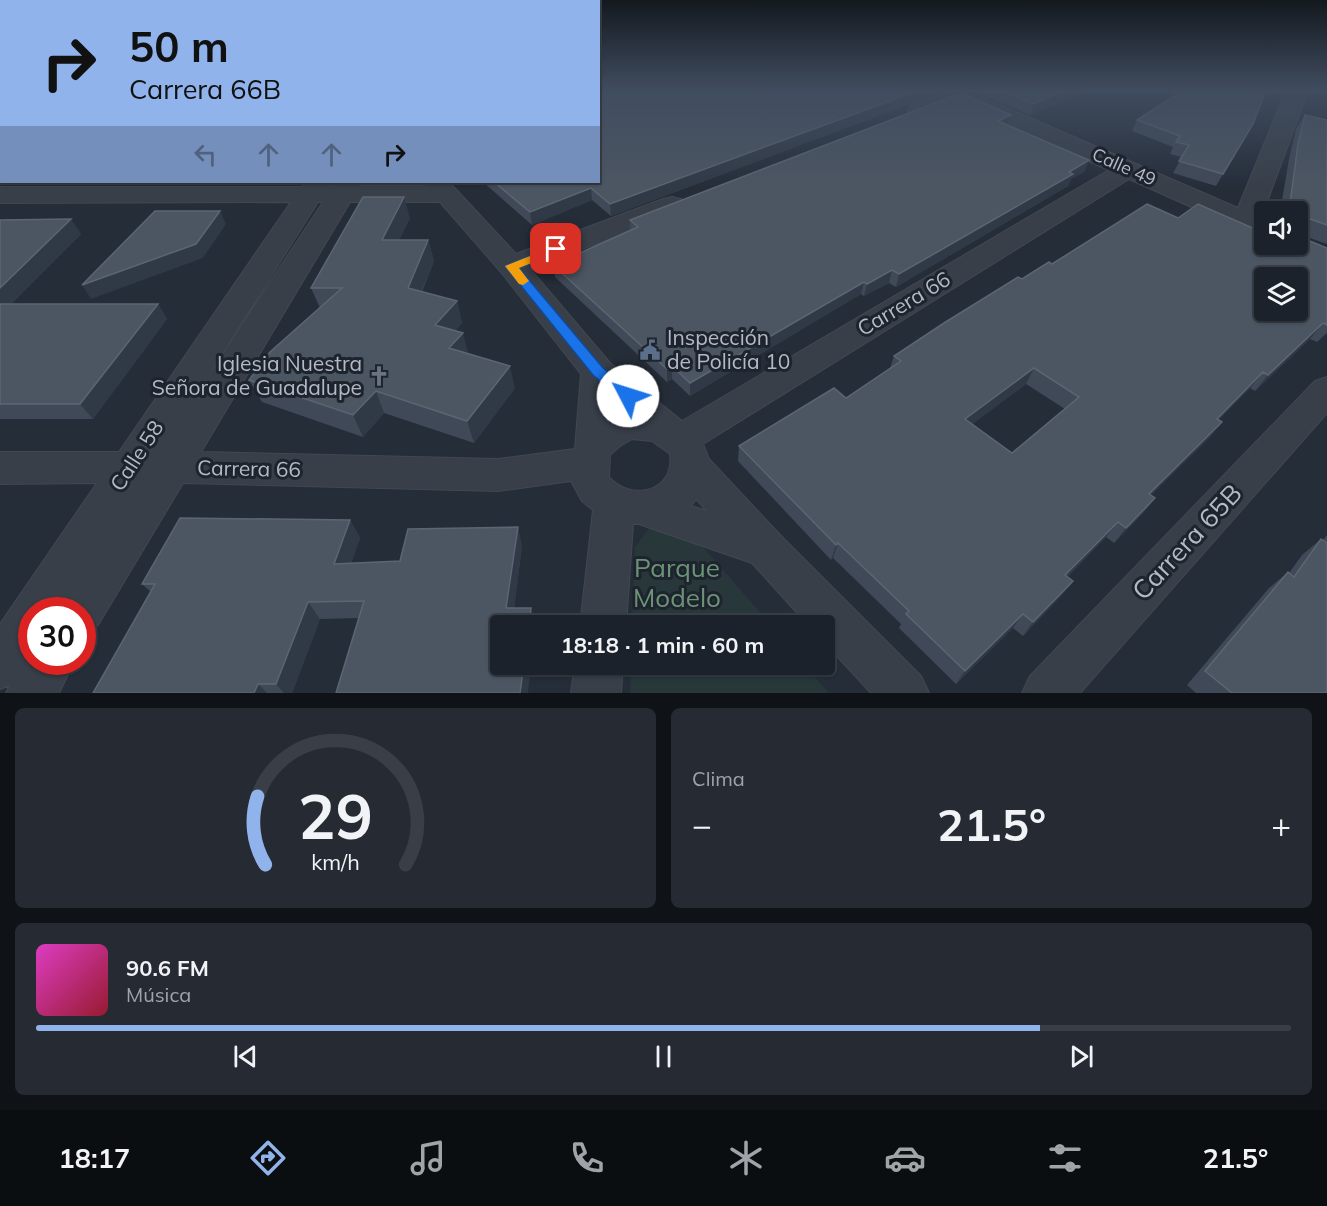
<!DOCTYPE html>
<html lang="es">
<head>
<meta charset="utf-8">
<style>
	body { margin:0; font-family:Mulish,sans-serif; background:#252a33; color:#f1f3f6; height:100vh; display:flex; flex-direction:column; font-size:22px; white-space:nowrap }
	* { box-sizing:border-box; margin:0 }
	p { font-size:20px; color:#a0a4a9 }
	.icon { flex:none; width:33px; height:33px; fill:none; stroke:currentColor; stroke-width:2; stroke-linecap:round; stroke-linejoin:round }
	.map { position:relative; height:693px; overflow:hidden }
	.details { display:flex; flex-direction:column; gap:15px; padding:15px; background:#0f1318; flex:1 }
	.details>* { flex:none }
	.top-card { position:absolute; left:0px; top:0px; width:600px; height:183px; box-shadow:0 2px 4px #0004,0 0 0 2px #3a3f47; background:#91b3ec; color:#111; overflow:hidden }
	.fabs { position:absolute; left:1254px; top:201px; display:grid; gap:12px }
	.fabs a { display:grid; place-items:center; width:54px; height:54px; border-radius:6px; background:#1c222b; box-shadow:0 2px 4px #0004,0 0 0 2px #3a3f47; font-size:30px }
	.speed { position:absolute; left:18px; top:597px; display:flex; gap:12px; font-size:30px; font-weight:700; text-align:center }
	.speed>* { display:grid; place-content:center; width:78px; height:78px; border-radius:50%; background:#1c222b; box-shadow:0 2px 4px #0004,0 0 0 2px #3a3f47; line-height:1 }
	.speed .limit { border:9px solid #d22; background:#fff; color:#111 }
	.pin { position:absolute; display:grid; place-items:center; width:51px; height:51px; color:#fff; margin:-26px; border-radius:12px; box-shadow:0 3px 9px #0006 }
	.me { position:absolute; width:66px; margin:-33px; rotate:310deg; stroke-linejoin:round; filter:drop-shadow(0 0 4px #0008) }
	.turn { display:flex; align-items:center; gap:21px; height:126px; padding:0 30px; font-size:27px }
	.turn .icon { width:78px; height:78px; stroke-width:2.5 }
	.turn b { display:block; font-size:42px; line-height:51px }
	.lanes { display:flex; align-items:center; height:57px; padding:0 30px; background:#0003; justify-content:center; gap:30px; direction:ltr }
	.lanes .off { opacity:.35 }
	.big { font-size:45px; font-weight:700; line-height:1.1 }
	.details .card { flex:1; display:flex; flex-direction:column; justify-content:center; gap:9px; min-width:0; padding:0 21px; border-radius:9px; background:#252a33 }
	.details .dial { align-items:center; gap:0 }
	.dial svg { height:156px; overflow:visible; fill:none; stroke:#3a3f47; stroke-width:7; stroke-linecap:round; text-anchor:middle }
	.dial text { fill:#f1f3f6; stroke:none }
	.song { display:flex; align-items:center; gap:18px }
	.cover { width:72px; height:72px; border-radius:9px; background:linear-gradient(135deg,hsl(310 70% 55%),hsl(350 70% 35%)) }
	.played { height:6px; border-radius:3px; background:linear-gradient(90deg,#91b3ec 80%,#3a3f47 80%) }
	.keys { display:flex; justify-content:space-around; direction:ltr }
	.heat { display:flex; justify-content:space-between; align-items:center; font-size:33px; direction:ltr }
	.details .tiles { flex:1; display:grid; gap:15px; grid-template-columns:1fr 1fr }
	.card:last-child { grid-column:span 2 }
	.trip { position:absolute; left:490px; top:615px; width:345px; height:60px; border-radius:6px; background:#1c222b; box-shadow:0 2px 4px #0004,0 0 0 2px #3a3f47; font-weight:700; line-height:60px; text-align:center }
	.tab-bar { display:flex; height:96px; justify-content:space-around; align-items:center; background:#0b0e11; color:#a0a4a9 }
	.tab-bar .icon { width:42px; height:42px }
	.tab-bar .active { color:#91b3ec }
	.tab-bar b { font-size:27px; color:#f1f3f6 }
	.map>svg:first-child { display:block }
	.green { fill:#27373a }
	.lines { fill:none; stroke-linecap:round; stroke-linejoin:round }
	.minor-casing { stroke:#414852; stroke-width:2 }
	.minor { fill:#383f49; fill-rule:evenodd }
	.wall { fill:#404957; fill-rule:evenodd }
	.shaded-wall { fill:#303946 }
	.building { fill:#4c5663; stroke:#5c6572; stroke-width:1.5; fill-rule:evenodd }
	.route { fill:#1a73e8; stroke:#114b97; stroke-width:1.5 }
	.slow { fill:#f59e0b }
	.labels { text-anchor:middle; stroke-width:6; stroke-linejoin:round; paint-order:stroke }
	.far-street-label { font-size:18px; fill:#b4bac5; stroke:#1e242e }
	.street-label { font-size:21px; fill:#b4bac5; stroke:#1e242e }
	.poi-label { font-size:21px; fill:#b4bac5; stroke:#1e242e; text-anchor:start }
	.near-street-label { font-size:26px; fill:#b4bac5; stroke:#1e242e }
	.near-park-label { font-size:26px; fill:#6d9377; stroke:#1e242e }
</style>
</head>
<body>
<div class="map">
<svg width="1327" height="693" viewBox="0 0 1327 693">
	<rect width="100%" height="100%" fill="#252d39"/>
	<!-- green -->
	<path class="green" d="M652,524L692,534L771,625L632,626L635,547Z
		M631,664L804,665L829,693H630Z"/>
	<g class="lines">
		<!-- minor casing -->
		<g class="minor-casing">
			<path id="minor" d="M950,91H979L977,95L1238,208L1286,91H1308L1261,218L1264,219V237L1254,235L1129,179L703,444L709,459L782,537L921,676L929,693H871L825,643V626H809L752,563L639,524H633L626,626H580L593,510L582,501L571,481L498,491L183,483L98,625L82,631V610H32V662H74L59,693H6L10,685L0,689V624L97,483L0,484V452H119L291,202L0,203V187H302L306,182H330L328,187L333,186L337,182H361L359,186H426L424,182H449L516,254L663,199L672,197L681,199L685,205L681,211L530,269L610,363L682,421L1109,170L962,105L960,102L927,115L919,117L911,115L908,110L911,105ZM318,202H323L196,395ZM350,202H440L501,272L581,374L575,449L498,459L201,452ZM615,405L624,413L614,416ZM632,439L652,441L670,454C675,494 629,501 609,477L610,455L620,446ZM696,499L707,511L691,506Z
				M1327,377V413L1080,693H1022L1030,676L1315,381Z
				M575,664H623L621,693H571Z"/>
		</g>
		<!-- minor -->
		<use href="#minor" class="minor"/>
	</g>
	<!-- wall -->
	<path class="wall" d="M0,91H2V165H0Z
		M979,91H1083L1030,115L980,94Z
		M1164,91H1266L1253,124L1216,186L1173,173L1182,157L1170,154L1173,147L1132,131L1137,120L1176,94Z
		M939,93L611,216L592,200L532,225L483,182H598Z
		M1011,115L1007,125L1089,160L1084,172L1071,179L1068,186L896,287L889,283L864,296L861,294L690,396L672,379L667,382L555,277L553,265L630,230V220Z
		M1305,115L1327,120V244L1301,235L1299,237L1327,248V333L1317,342L1310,339L1255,391L1250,388L1218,420L1222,422L1209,438L1151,495L1155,498L1143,513L1114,543L1106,537L1067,577L1073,581L1061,596L1023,636L1013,628L956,684L899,628L901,624L833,558L831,560L738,461L739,446L846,398L890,368L894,356L1022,279L1052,264L1178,218L1264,244H1298V212H1280L1289,159L1296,129ZM1026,384L1065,409L1012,453L972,424Z
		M410,218L399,240H428L434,261L422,292L457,301L462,323L455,331L469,354L515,388L474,443L384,413L363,437L262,402L249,380L320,308L311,288Z
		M0,220L81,234L11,304H158L167,319L93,419H0Z
		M350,520L360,538L351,563L400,561L522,545L514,608L536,625L359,618L320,619L292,693H93L151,592L142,584Z
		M1327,535V693H1196L1187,685L1269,588L1288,572L1289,573L1302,555L1321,539L1323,540Z"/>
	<!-- shaded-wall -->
	<path class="shaded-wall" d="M917,91H939V93L611,216L610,204Z
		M1063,91H1083L1030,115L1034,104Z
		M1011,115L1007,126L998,121Z
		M1089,160L1084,172L1071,179L1068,186L896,287L899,274Z
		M591,188L592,200L532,225L530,212Z
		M404,197L410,218L389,261L382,240Z
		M220,211L226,224L203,258L91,299L82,285Z
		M71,219L81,234L0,315V288Z
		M428,240L434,261L414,309L408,288Z
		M892,270L889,283L864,296L867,284Z
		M864,282L861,294L690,396V383Z
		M457,301L462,323L442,346L435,325Z
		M158,304L167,319L93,419L80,404Z
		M1323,323L1310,339L1255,391L1268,375Z
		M463,333L469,355L449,348Z
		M510,366L515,388L474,443L467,421Z
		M672,366V379L667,382V369Z
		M1034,368L1026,384L958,435L965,419Z
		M1263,372L1250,388L1204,435L1217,419Z
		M376,391L384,413L363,437L353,415Z
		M1222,422L1209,438L1137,509L1149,494Z
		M1155,498L1143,513L1114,543L1126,528Z
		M350,520L360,538L345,581L334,564Z
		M1118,522L1106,537L1053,590L1065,575Z
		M518,527L522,545L512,625L506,608Z
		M838,543L833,558L831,560L836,545Z
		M1073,581L1061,596L1023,636L1033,622Z
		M308,602L320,619L292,693H284L276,684Z
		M531,608L536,625V626H529Z
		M1023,614L1013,628L956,684L965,671Z
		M524,664H531L528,693H520Z
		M258,684L267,693H254Z"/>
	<!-- building -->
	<path class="building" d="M0,91H2V148H0Z
		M610,91H917L610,204L591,188L530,212L494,182H598V94Z
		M1003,91H1063L1034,104Z
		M1181,91H1266L1253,124L1223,174L1179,161L1189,145L1176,142L1180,136L1137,120Z
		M961,93L1011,115L998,121L1089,160L1069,172L1073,174L899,274L892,270L867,284L864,282L690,383L672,366L667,369L553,265L638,227L630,220Z
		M1305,115L1327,120V225L1310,219L1307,221V226L1298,227V212H1289L1298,144Z
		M363,197H404L382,240H428L408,288L457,301L435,325L463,333L449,348L510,366L467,421L376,391L353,415L249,380L270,352L342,288H311Z
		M1147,204L1178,218L1198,204L1264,233V244H1298V236L1327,248V325L1323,323L1268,375L1263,372L1217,419L1222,422L1149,494L1155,498L1126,528L1118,522L1065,575L1073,581L1033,622L1023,614L965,671L906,614L909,611L838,543L836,545L739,446L834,388L846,398L901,361L894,356L944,323L1018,277L1022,279L1049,262L1052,264ZM1264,278H1298V310H1264ZM1034,368L1079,397L1012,453L965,419Z
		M155,211H220L196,244L82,285Z
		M71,219L0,288V220Z
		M0,304H158L80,404H0Z
		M180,518L350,520L334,564L400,561L408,529L518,527L506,608H531L529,626H501V664H524L520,693H336L364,601L308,602L276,684H258L254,693H93L155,584H142Z
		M1321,539L1327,543V693H1232L1205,671L1288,572L1294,577Z"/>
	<!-- sky -->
	<linearGradient id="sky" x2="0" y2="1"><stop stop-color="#14191f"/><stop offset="0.48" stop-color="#404c5f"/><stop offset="1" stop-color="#404c5f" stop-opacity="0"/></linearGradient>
	<rect width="1327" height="188" fill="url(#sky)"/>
	<!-- route -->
	<path class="route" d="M556,246L560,247V252L519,268L603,368L633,392L635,396L633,400H623L593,375L505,266Z"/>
	<!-- slow -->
	<path class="slow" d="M535,254L541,257L539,260L519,268L529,281L523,285L519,284L505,266Z"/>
	<!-- icons -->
	<defs>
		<g id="civic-bare" transform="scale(1.62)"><path d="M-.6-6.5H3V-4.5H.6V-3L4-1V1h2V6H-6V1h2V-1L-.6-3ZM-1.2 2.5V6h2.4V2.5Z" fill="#5c6f8a" stroke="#1e242e" stroke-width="2.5" paint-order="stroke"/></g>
		<g id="church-bare" transform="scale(1.62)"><path d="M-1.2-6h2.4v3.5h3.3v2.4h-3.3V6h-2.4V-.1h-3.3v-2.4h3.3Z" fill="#6b7280" stroke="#1e242e" stroke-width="2.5" paint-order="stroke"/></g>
	</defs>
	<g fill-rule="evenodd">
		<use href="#civic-bare" x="650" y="350"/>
		<use href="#church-bare" x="379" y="376"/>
	</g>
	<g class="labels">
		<!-- far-street labels -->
		<g class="far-street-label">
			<text transform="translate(1124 167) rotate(24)" y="6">Calle 49</text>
		</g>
		<!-- street labels -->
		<g class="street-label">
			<text transform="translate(904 304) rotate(-31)" y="7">Carrera 66</text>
			<text transform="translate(137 456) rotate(-57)" y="7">Calle 58</text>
			<text transform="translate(249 469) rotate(1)" y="7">Carrera 66</text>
		</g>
		<!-- poi labels -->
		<g class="poi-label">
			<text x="667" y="345">Inspección<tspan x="667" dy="24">de Policía 10</tspan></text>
			<text x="362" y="371" text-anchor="end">Iglesia Nuestra<tspan x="362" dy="24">Señora de Guadalupe</tspan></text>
		</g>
		<!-- near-street labels -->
		<g class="near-street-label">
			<text transform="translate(1187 542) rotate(-47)" y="9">Carrera 65B</text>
		</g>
		<!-- near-park labels -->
		<g class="near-park-label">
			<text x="677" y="577">Parque<tspan x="677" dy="30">Modelo</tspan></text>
		</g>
	</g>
</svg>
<div class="fabs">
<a><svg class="icon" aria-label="sound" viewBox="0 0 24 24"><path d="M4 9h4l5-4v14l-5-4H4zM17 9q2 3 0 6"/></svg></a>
<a><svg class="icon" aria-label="layers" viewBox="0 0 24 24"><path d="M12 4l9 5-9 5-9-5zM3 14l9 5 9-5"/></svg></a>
</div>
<div class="speed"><div class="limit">30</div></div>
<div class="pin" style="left:556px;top:249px;background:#d93025"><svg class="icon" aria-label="arrive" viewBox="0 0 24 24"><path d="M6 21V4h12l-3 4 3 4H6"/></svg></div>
<svg class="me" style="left:628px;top:396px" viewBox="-20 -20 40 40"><circle r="19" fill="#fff"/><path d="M0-13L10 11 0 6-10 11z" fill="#1a73e8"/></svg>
<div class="trip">18:18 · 1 min · 60 m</div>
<div class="top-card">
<div class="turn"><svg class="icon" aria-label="right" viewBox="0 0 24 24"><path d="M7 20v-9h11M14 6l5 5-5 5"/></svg><div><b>50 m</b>Carrera 66B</div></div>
<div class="lanes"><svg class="icon off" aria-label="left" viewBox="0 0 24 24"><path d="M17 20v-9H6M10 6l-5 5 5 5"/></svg><svg class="icon off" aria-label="ahead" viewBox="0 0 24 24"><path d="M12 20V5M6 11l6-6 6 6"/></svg><svg class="icon off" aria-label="ahead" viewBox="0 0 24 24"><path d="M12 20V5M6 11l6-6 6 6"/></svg><svg class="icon" aria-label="right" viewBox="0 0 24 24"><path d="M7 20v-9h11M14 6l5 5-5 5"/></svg></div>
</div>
</div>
<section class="details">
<div class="tiles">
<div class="card dial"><svg viewBox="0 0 100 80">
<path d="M14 69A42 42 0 1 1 86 69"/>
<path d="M14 69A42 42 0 0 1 10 34" stroke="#91b3ec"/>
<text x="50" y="56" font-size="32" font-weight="700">29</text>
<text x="50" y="72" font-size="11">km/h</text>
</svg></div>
<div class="card"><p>Clima</p>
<div class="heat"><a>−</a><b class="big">21.5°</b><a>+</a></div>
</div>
<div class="card">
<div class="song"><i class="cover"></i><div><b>90.6 FM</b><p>Música</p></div></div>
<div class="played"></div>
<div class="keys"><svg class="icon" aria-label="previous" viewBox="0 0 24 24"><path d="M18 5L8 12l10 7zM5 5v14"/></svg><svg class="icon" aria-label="pause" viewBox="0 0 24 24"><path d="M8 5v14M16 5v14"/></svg><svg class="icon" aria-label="next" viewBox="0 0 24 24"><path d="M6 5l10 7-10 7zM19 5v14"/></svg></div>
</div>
</div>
</section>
<nav class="tab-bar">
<b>18:17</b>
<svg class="icon active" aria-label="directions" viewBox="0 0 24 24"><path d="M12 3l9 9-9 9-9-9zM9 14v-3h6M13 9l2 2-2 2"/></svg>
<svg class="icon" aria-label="music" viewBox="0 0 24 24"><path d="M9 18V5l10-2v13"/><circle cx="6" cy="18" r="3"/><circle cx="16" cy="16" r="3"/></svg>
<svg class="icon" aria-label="phone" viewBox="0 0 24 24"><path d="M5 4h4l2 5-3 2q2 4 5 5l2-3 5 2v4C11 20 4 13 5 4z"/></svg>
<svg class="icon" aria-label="climate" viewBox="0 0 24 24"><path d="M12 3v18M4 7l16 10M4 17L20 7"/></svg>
<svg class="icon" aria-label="car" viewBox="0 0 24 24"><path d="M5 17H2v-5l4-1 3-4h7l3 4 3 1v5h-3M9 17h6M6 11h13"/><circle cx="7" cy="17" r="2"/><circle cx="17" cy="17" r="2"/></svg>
<svg class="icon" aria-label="filters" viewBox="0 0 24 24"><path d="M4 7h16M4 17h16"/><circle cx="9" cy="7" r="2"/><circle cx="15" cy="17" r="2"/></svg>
<b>21.5°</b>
</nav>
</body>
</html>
